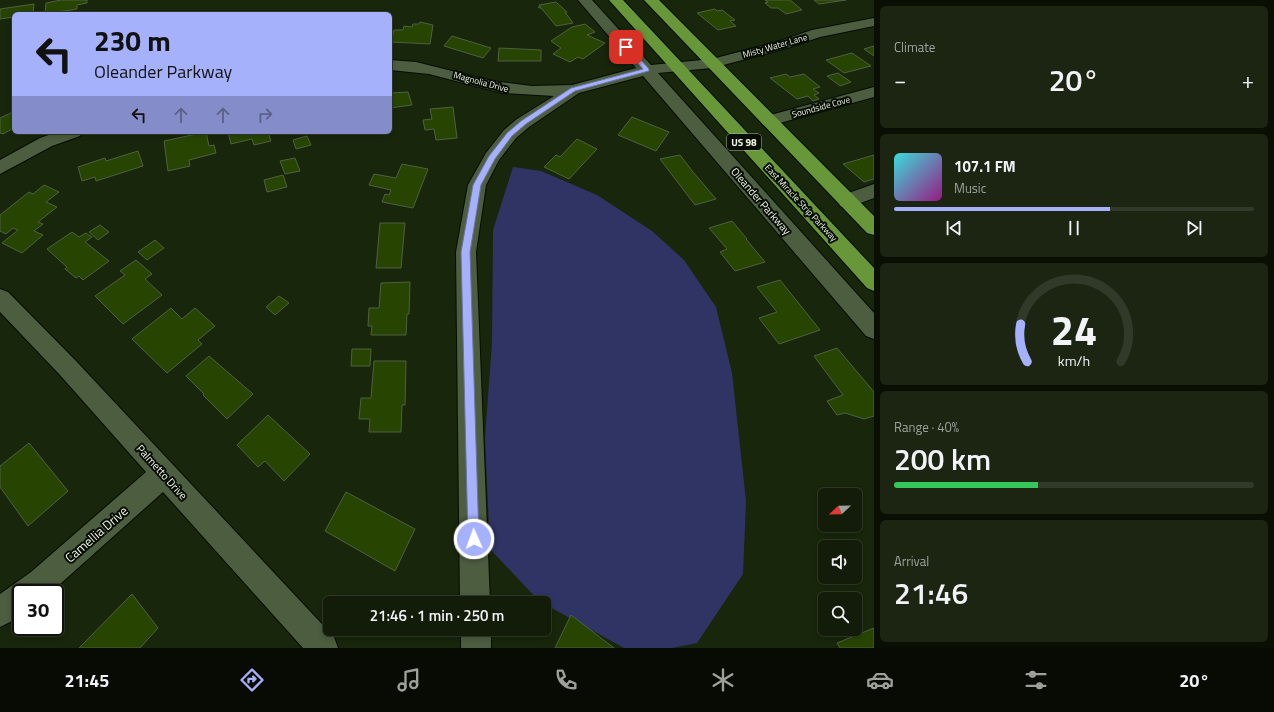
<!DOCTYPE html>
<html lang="en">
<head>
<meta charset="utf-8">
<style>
	body { margin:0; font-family:"Titillium Web",sans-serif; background:#1b2512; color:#f1f3f6; height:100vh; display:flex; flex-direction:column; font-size:15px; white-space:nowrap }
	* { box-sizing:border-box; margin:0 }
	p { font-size:13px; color:#9ca19c }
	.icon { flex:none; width:22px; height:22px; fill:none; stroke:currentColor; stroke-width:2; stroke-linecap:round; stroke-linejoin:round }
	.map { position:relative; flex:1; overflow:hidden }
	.drawer { display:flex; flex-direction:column; gap:6px; padding:6px; background:#0a0f04; width:400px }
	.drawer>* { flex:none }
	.banner { position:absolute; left:12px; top:12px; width:380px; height:122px; border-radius:6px; box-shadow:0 2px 6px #0003,0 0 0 1px #313a29; background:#a6b1fc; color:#111; overflow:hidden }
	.needle { width:26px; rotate:248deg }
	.tools { position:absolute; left:818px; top:488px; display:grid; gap:8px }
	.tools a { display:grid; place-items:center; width:44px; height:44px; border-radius:6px; background:#121c08; box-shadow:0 2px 6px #0003,0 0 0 1px #313a29; font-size:20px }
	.speed { position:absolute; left:12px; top:584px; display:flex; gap:8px; font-size:20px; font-weight:700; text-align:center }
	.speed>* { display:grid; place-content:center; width:52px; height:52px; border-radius:50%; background:#121c08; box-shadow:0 2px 6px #0003,0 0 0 1px #313a29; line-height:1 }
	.speed .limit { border:2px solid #111; border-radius:6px; background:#fff; color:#111 }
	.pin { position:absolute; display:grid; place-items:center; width:34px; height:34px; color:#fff; margin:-17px; border-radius:8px; box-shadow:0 2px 6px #0006 }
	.me { position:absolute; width:44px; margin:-22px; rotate:358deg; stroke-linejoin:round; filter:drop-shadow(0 0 3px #0008) }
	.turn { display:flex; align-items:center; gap:14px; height:84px; padding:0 16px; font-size:18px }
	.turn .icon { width:52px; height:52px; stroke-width:2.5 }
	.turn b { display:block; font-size:28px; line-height:34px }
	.lanes { display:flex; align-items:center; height:38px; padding:0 16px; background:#0003; justify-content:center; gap:20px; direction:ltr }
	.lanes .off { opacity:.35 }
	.big { font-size:30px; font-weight:600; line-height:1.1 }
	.drawer .card { flex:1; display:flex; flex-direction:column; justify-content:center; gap:6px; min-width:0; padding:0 14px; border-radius:6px; background:#1b2512 }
	.drawer .dial { align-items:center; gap:0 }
	.dial svg { height:104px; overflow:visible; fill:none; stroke:#313a29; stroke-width:7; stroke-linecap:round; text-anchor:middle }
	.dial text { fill:#f1f3f6; stroke:none }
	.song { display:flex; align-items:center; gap:12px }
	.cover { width:48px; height:48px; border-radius:6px; background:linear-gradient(135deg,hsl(180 70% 55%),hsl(310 70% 35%)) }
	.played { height:4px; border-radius:2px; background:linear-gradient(90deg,#a6b1fc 60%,#313a29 60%) }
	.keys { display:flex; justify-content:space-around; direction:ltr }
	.heat { display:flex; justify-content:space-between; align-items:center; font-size:22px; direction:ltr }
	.charge { height:6px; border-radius:3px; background:linear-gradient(90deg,#34c759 40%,#313a29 0) }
	.trip { position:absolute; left:323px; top:596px; width:228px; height:40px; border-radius:6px; background:#121c08; box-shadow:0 2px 6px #0003,0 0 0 1px #313a29; font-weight:600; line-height:40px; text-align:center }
	.menu { display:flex; height:64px; justify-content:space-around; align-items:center; background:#070b03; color:#9ca19c }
	.menu .icon { width:28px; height:28px }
	.menu .on { color:#a6b1fc }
	.menu b { font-size:18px; color:#f1f3f6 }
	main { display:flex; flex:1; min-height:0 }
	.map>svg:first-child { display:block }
	.green { fill:#303465 }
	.building { fill:#274500; stroke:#4f6043 }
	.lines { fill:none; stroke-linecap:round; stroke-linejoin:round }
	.minor-casing { stroke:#040e00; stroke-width:2 }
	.highway-casing { stroke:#040e00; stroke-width:2 }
	.minor { fill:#4d5d40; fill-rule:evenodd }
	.highway { fill:#68973a; fill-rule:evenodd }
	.route { fill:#a6b1fc; stroke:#6c73a4 }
	.labels { text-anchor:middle; stroke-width:4; stroke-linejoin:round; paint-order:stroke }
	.far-street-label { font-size:9px; fill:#eff8e8; stroke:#070d03 }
	.shield { fill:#070d03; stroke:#a9b2a3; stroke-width:1 }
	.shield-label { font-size:10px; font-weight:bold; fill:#eff8e8 }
	.street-label { font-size:11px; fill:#eff8e8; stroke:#070d03 }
	.near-street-label { font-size:13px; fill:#eff8e8; stroke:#070d03 }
</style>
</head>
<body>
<main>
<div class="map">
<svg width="874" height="648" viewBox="0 0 874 648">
	<rect width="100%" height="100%" fill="#18260b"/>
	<!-- green -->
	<path class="green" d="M513,167L541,171L597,195L652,231L684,260L716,307L732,373L746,501L743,574L697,643L672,648H624L539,601L490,549L485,438L492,343L493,230Z"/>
	<!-- building -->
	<path class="building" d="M61,0H87V3L77,5V9L45,14L46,3Z
		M765,0H790L802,10L786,14L778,8H771L765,3L768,2Z
		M814,0H846L819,4Z
		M556,2L567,12H565L573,23L556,26L542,9L538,7H541L539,5Z
		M34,4L33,14H14V17L0,19V9Z
		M715,9L717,11L722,10L735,20L730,21L736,26L718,30L697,13Z
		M420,22L433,25L430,44L391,42L394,30H403L404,26L412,27L413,24H419Z
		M585,24L595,32L587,35L605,43L583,59L578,57L570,62L553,54L561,48L551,41L572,27Z
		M452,36L491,48L483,58L444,46Z
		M874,46V56L864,49Z
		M499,48L541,50V61H498Z
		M852,53L871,66L844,73L826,60Z
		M838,73L851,82L840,86L827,76Z
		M786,74L790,77L804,74L820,87L813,89L819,93L814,95L819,99L813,101L808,96L797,99L770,78Z
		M408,92L412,105L390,108V93Z
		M453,107L457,138L436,140L434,129L425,130L423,120L432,119L430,109Z
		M13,112L14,128L3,134L0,133V118Z
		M632,117L669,132L656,151L618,135Z
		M206,132L209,146L214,145L216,153L189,160L190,166L168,171L164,141Z
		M228,132H280L269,135L271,141L254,145L252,139L231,144Z
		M307,136L311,145L296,149L293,140Z
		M577,139L597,149L569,179L544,167L556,155L560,157Z
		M138,151L143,166L96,181L95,177L82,181L78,167L105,158L106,161Z
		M680,155L693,172L716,199L695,205L660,159Z
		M874,155V179L864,182L843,164Z
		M295,158L300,171L285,174L280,161Z
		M402,164L428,169L413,208L382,202L385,194L389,195L391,190L369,185L374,174L396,178Z
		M283,175L287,187L267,192L264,180Z
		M44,185L59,192L46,202L57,207L38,222L43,224L34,231L43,235L22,253L2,243L18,230L13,228L6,234L0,231V215L29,192L33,194Z
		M732,221L747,239H746L765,262L735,271L720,252L727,249L709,228Z
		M380,223H405L401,268H376Z
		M100,225L109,232L98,240L89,232Z
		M72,232L79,237L86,233L92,237L85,242L109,261L83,280L79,276L76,278L65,269L67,267L47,249Z
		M155,240L164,248L147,260L138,252Z
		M136,260L152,274L145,279L162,295L123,324L95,296L125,275L120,271Z
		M780,280L820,330L779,344L759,318L777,312L757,287Z
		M410,282L409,314H407L406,335H371L372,326H368L369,308H379L381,283Z
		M279,296L289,303L275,315L266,307Z
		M171,308L182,319L195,308L215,326L198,340L202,344L167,373L132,339Z
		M837,348L874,392V416L864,419L845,413L837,415L827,401L843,395L814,356Z
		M352,349H371L370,366H351Z
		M209,356L253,394L227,419L203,395L204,394L186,376Z
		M374,361H406L405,405H402L401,432H369L370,419H359L361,398H371Z
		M268,415L310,454L284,481L265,461L258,467L237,445Z
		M29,443L68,491L28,526L0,487V466Z
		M346,492L415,529L395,571L325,531Z
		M132,594L158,628L140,648H79Z
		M571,615L614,648H555Z
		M874,628V648H840L837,643Z"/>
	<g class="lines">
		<!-- minor casing -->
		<g class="minor-casing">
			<path id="minor" d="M578,0H592L651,65L712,59L777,42L812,30L874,18V26L820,37L787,48L712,68L658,73L874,313V339L866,336L643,76L579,93L529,127L516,138L499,160L486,185L476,252L490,603H460L456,252L468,185L486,153L504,130L517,119L554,96L502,93L429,74L390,70V60L416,62L492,81L532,86L572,85L636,68Z
				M874,87V97L769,126L763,125L761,121L763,117Z
				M57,132H82L80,136L52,146L0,174V160L40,138Z
				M874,184V198L847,208L840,206L838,201L840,196Z
				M0,289L8,292L76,361L334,637L338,648H303L163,492L50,593H21V615L10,622L0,627V594L31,572L146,472L60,375L0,312Z
				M461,629H491V648H461Z"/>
		</g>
		<!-- highway casing -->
		<g class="highway-casing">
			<path id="highway" d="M609,0H623L874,268V291L867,288Z
				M644,0H659L874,216V235L867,233Z"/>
		</g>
		<!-- minor -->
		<use href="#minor" class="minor"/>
		<!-- highway -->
		<use href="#highway" class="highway"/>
	</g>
	<!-- route -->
	<path class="route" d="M624,45H628L649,69V71L575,91L526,124L512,136L495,159L481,185L470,252L479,539L478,543L474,545L470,543L468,539L461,252L473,185L489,156L507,133L521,121L571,88L643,69L624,48Z"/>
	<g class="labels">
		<!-- far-street labels -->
		<g class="far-street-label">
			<text transform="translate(775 46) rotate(-16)" y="3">Misty Water Lane</text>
			<text transform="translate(481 82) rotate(15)" y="3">Magnolia Drive</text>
			<text transform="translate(821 107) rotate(-15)" y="3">Soundside Cove</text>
			<text transform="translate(801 203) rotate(47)" y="3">East Miracle Strip Parkway</text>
		</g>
		<!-- shield labels -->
		<rect class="shield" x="727" y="134" width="34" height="16" rx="3"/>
		<g class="shield-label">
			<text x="744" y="146">US 98</text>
		</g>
		<!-- street labels -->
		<g class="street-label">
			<text transform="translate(761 201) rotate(49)" y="4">Oleander Parkway</text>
			<text transform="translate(162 472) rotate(48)" y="4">Palmetto Drive</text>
		</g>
		<!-- near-street labels -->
		<g class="near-street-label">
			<text transform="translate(96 534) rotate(-41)" y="5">Camellia Drive</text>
		</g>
	</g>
</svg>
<div class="tools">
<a><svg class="needle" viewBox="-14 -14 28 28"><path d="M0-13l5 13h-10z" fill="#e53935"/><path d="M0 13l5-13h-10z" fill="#9ca19c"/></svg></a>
<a><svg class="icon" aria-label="sound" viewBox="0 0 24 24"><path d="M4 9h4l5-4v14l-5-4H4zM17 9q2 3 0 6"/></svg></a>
<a><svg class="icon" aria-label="search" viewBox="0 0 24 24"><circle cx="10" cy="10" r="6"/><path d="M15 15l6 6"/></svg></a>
</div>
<div class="speed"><div class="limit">30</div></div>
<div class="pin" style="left:626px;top:47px;background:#d93025"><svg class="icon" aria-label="arrive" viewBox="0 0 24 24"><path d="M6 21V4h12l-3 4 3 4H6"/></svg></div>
<svg class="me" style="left:474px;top:539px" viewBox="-20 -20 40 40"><circle r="17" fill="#a6b1fc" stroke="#fff" stroke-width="3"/><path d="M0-11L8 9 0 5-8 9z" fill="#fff"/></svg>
<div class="trip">21:46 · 1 min · 250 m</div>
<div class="banner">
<div class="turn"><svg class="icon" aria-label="left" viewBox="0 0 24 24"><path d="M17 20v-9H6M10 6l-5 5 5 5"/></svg><div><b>230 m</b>Oleander Parkway</div></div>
<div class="lanes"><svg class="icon" aria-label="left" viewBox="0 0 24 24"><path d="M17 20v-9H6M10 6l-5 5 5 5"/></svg><svg class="icon off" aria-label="ahead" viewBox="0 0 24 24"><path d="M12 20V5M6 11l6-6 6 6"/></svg><svg class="icon off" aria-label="ahead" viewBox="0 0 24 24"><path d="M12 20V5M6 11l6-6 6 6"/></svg><svg class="icon off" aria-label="right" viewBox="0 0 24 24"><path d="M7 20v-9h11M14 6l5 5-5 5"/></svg></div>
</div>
</div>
<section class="drawer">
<div class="card"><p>Climate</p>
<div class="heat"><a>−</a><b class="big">20°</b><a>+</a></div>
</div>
<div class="card">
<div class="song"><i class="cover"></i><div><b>107.1 FM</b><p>Music</p></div></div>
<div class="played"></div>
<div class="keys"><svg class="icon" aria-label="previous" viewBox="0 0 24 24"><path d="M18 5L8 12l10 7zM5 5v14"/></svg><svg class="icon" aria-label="pause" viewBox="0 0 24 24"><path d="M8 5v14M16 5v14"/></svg><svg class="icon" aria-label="next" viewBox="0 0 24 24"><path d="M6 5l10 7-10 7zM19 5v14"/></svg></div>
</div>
<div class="card dial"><svg viewBox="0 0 100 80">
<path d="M14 69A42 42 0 1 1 86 69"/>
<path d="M14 69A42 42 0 0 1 9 40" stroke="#a6b1fc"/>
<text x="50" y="56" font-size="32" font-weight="700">24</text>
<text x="50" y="72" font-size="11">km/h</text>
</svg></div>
<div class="card"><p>Range · 40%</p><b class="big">200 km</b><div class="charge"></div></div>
<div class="card"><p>Arrival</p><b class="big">21:46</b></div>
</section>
</main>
<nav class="menu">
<b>21:45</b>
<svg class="icon on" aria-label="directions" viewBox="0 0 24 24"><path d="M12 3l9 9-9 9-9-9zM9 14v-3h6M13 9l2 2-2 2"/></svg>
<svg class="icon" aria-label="music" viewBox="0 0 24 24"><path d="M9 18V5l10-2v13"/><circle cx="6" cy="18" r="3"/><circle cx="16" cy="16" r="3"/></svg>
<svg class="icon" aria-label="phone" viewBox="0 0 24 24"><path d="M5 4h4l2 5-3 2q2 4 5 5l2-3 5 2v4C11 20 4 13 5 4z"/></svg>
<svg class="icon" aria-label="climate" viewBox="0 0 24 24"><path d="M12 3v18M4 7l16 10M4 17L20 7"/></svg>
<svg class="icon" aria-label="car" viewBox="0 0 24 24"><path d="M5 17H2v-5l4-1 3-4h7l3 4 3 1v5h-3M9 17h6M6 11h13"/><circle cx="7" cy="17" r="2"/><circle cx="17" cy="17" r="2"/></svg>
<svg class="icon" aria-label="filters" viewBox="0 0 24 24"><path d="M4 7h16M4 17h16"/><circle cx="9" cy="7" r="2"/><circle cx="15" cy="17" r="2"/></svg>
<b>20°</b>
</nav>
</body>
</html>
